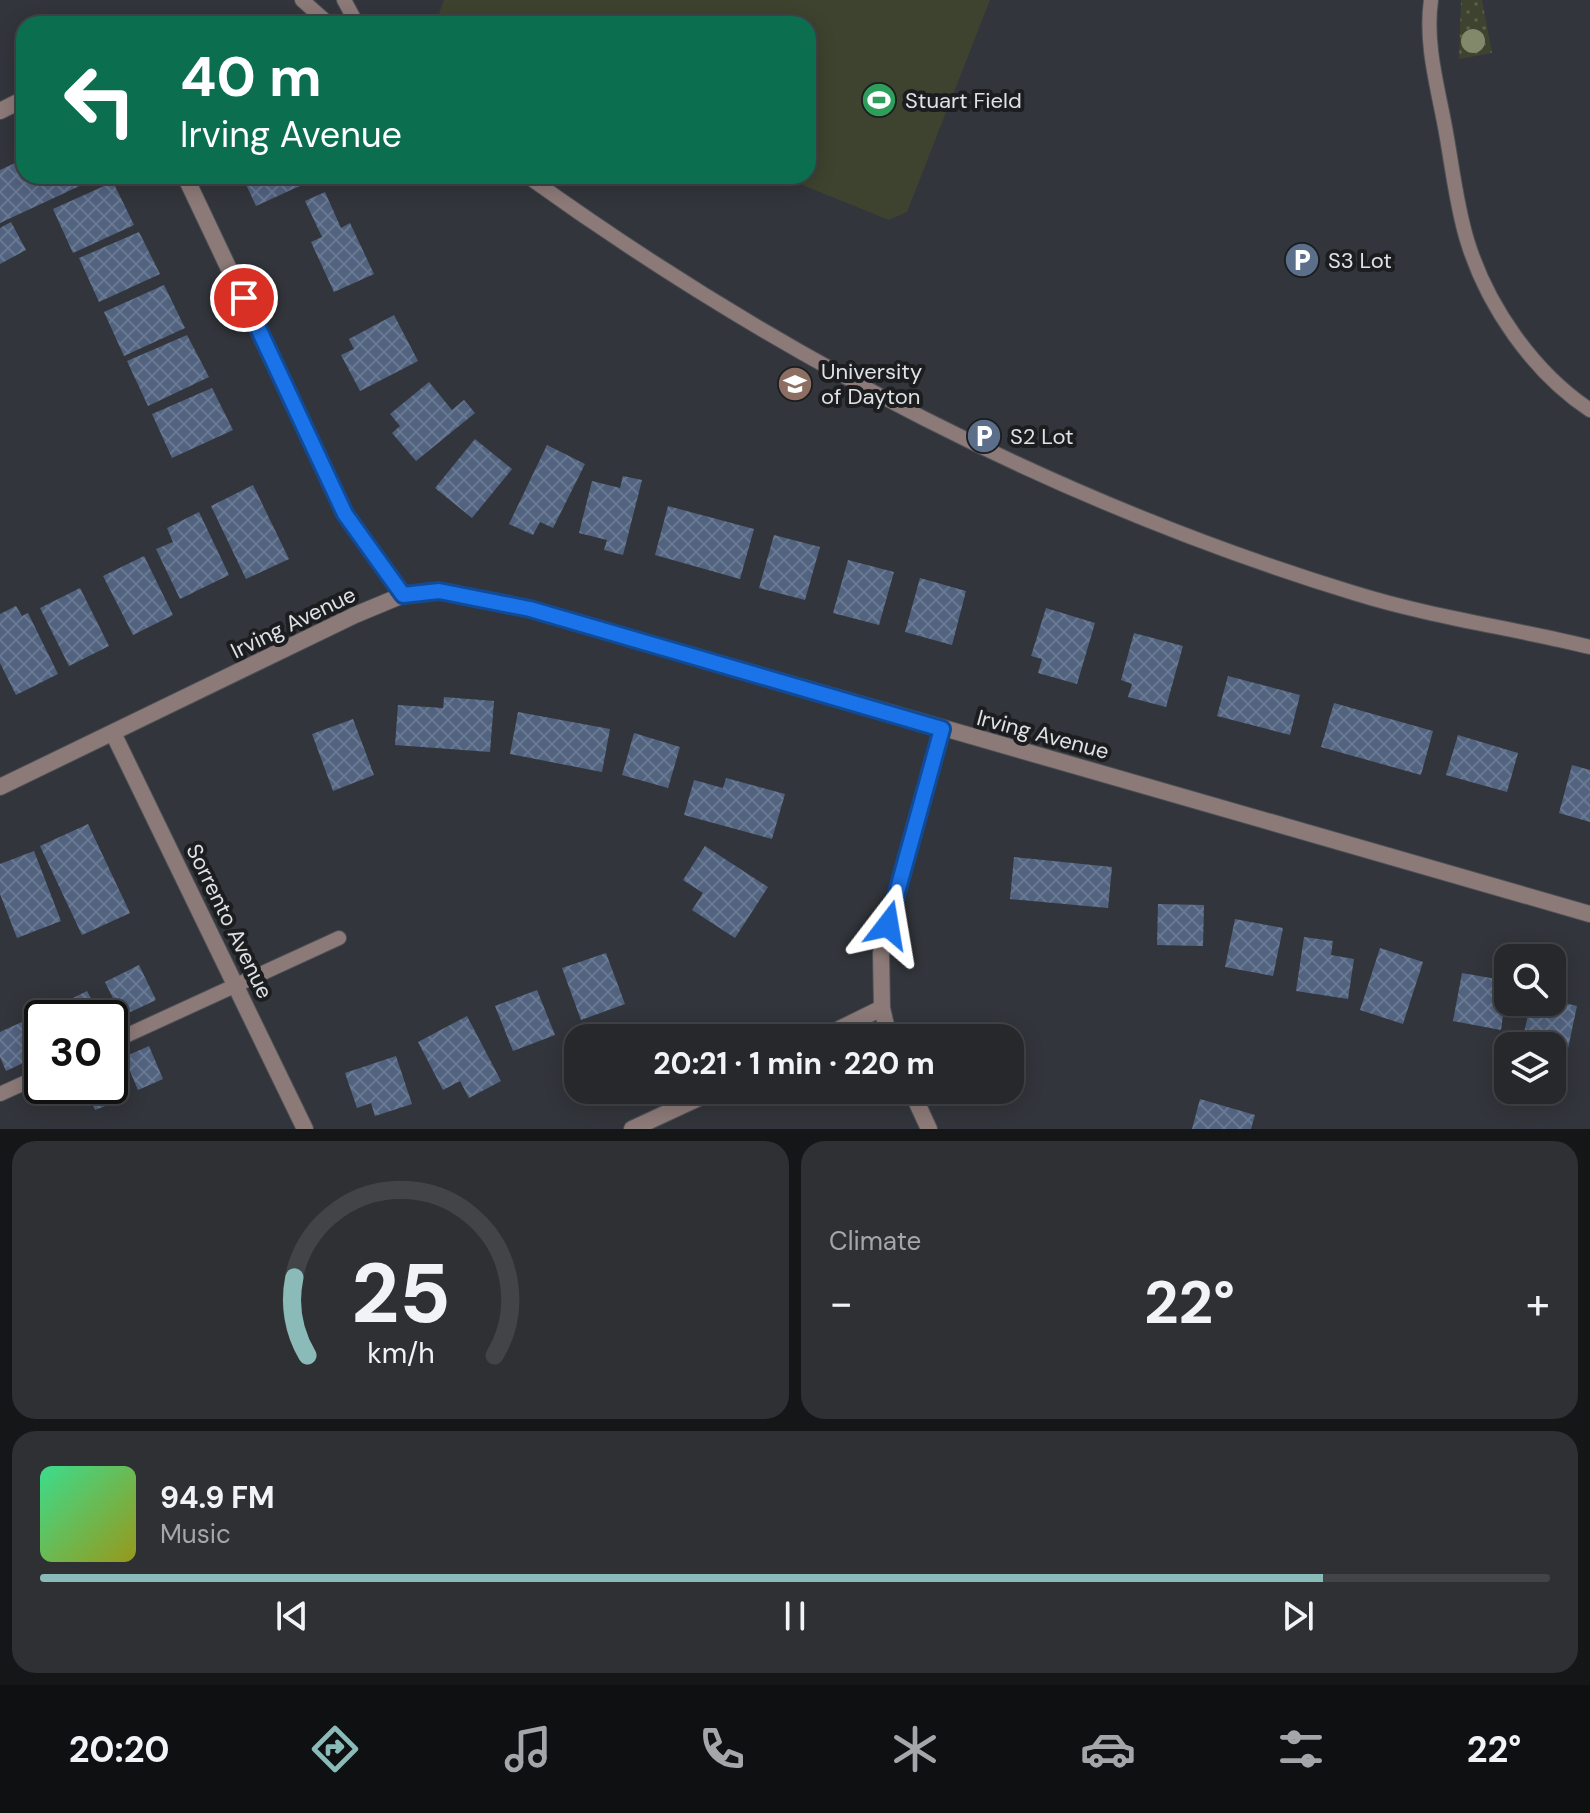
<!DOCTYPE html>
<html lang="en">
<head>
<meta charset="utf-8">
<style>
	body { margin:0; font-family:"DM Sans",sans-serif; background:#2e3034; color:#f1f3f6; height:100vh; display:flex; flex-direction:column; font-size:30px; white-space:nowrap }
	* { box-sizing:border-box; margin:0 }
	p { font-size:26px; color:#a4a6a9 }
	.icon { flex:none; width:44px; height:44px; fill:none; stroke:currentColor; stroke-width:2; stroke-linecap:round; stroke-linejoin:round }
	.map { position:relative; height:1129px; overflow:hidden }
	.details { display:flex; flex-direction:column; gap:12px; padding:12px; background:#151618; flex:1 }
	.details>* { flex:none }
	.guide { position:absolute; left:16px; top:16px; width:800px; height:168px; border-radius:24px; box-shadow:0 4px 20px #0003,0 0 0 2px #424448; background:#0b6e4f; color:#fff; overflow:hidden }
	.buttons { position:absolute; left:1494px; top:944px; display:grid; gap:16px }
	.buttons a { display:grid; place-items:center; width:72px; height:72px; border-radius:16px; background:#26282c; box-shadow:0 4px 20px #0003,0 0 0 2px #424448; font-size:40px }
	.speed { position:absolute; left:24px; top:1000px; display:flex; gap:16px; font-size:40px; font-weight:700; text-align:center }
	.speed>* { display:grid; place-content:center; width:104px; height:104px; border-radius:50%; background:#26282c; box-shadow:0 4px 20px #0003,0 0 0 2px #424448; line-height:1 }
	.speed .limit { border:4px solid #111; border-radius:12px; background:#fff; color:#111 }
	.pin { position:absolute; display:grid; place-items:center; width:68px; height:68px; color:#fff; margin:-34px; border:4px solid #fff; border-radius:50%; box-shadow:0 2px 8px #0007 }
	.me { position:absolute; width:88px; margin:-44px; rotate:14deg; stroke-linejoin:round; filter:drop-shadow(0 0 6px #0008) }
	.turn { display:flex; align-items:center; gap:28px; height:168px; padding:0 32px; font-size:36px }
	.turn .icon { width:104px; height:104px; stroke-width:2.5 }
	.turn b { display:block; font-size:56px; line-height:68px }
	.big { font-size:60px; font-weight:700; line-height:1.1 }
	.details .tile { flex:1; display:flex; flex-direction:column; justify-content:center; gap:12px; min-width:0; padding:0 28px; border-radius:24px; background:#2e3034 }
	.details .dial { align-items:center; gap:0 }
	.dial svg { height:208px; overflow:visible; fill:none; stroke:#424448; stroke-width:7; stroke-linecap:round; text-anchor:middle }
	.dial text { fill:#f1f3f6; stroke:none }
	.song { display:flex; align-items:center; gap:24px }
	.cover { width:96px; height:96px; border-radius:12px; background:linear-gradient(135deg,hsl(150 70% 55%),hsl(60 70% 35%)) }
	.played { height:8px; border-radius:4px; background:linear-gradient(90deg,#8bbbb9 85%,#424448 85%) }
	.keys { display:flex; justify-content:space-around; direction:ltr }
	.heat { display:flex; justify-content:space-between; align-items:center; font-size:44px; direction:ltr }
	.details .tiles { flex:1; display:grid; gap:12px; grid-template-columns:1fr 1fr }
	.tile:last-child { grid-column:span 2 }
	.trip { position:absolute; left:564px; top:1024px; width:460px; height:80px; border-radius:24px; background:#26282c; box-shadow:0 4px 20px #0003,0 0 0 2px #424448; font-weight:700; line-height:80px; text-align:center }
	.dock { display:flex; height:128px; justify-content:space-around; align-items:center; background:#0f1012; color:#a4a6a9 }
	.dock .icon { width:56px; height:56px }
	.dock .current { color:#8bbbb9 }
	.dock b { font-size:36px; color:#f1f3f6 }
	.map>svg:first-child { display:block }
	.green { fill:#3e432f }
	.garden { fill:url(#garden-dots) }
	.building { fill:url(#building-cross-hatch) }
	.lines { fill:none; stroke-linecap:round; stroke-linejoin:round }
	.service-casing { stroke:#4e5156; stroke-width:16 }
	.minor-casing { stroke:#4e5156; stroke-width:18 }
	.tertiary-casing { stroke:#4e5156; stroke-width:18 }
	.service { stroke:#8c7a78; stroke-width:14 }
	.minor { stroke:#8c7a78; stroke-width:16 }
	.tertiary { stroke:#8c7a78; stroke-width:16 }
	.tree { fill:#80896a }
	.route-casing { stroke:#114b97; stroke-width:20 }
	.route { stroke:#1a73e8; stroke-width:14 }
	.labels { text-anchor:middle; stroke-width:8; stroke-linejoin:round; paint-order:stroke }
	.poi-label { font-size:22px; fill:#dfe1e5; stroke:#1b1d1f; text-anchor:start }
	.street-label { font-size:22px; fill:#dfe1e5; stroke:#1b1d1f }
</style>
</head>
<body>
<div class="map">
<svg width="1590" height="1129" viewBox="0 0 1590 1129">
	<defs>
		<pattern id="garden-dots" width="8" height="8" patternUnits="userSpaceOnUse" patternTransform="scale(2)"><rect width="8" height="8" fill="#3e432f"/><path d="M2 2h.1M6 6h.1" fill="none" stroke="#595e4d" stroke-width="1.8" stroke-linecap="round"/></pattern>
		<pattern id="building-cross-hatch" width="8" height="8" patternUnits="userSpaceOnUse" patternTransform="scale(2)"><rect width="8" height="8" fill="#526380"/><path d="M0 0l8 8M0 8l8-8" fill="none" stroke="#6a7992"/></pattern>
	</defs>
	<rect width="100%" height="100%" fill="#32353b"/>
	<!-- green -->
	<path class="green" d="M444,0H990L907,212L889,220L780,176H808V24H435Z"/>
	<!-- garden -->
	<path class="garden" d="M1461,0H1482L1492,53L1459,59Z"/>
	<!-- building -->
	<path class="building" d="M24,159V176H101L0,223V170Z
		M242,176H314L315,179L256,206Z
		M113,182L134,225L73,253L53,209Z
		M325,192L341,228L350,223L374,274L334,292L311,242L322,237L305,201Z
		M11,222L26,250L0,264V228Z
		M139,232L160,274L99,302L79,258Z
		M164,285L185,328L124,356L104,312Z
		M394,315L418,361L360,391L341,355L354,349L349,339Z
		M187,335L209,377L148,406L127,361Z
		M429,382L452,410L464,400L475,413L416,461L392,433L400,426L390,414Z
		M212,388L233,430L172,458L152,414Z
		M475,439L512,469L472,518L435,488Z
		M547,445L585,464L553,528L540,522L533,535L509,524Z
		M623,476L642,480L623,555L604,550L607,540L579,533L592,481L620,488Z
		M253,485L289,559L246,579L211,506Z
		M668,506L754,529L740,579L655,555Z
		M199,512L229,575L180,599L156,549L173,542L167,528Z
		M774,535L820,547L805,600L759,588Z
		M144,556L173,615L133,635L103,576Z
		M848,560L894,572L879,625L833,613Z
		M920,578L966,591L952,645L905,632Z
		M80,588L109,646L69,666L40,608Z
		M16,606L22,616L28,613L58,674L16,695L0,663V614Z
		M1046,608L1095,623L1077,684L1038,673L1042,659L1031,656Z
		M1134,633L1183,646L1166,707L1128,697L1132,684L1121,680Z
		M1228,676L1300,695L1290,735L1217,716Z
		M444,697L494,701L490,752L395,745L398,705L443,708Z
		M1334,703L1433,731L1421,775L1321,747Z
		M518,712L610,729L602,772L510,754Z
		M353,719L374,775L333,791L312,734Z
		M634,733L680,747L668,788L622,775Z
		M1458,735L1518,753L1507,792L1446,775Z
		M1572,765L1590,770V822L1559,813Z
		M726,778L785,794L772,839L684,815L694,780L723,788Z
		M88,824L130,913L82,935L40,846Z
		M705,846L768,887L735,938L692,910L703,893L683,880Z
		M34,851L61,921L17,938L0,894V864Z
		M1014,857L1112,867L1108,908L1010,899Z
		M1158,904L1204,905L1203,946L1157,945Z
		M1235,919L1283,928L1273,976L1225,967Z
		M1304,937L1333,941L1331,955L1354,959L1348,999L1296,991Z
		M1380,948L1423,962L1403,1024L1360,1010Z
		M606,953L625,1004L581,1020L562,968Z
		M139,965L156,1000L122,1016L105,982Z
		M1462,973L1508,981L1501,1030L1453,1021Z
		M537,990L555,1035L513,1051L495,1006Z
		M87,991L101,1018H55L51,1009Z
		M1552,1000L1577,1006L1564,1067L1552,1064V1046H1521L1531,1002Z
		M467,1016L501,1081L469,1098L460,1081L443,1090L418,1042Z
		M24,1021L40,1055L6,1071L0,1057V1032Z
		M149,1046L163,1079L138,1090L124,1057Z
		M396,1056L412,1104L375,1116L371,1103L357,1108L345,1073Z
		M115,1062L129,1097L95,1110L86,1086H110V1064Z
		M1200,1099L1255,1115L1251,1129H1192Z"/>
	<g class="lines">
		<!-- service casing -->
		<g class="service-casing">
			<path id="service" d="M302,0L329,24
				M344,0L357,24
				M1431,0C1425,43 1437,84 1445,127C1452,164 1456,204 1467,240C1487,306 1533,372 1590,410
				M527,176C777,356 1059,503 1354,593C1431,617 1512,628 1590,647
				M110,1043L339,938
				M0,1094L42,1075"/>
		</g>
		<!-- minor casing -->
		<g class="minor-casing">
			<path id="minor" d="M0,111L24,99
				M185,176L345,514L403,595
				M113,733L305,1129
				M821,1038L882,1008
				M889,1038L882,1008L881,953L942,729
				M911,1090L929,1129
				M632,1129L716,1090"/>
		</g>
		<!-- tertiary casing -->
		<g class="tertiary-casing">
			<path id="tertiary" d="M0,787L355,615L403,595L439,591L530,609L1590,914"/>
		</g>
		<!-- service -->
		<use href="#service" class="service"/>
		<!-- minor -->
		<use href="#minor" class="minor"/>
		<!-- tertiary -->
		<use href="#tertiary" class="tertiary"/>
	</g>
	<!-- trees -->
	<circle class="tree" cx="1473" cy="41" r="12"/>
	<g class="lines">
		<!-- route casing -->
		<g class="route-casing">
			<path id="route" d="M244,298L345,514L403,595L439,591L530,609L942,729L888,925"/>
		</g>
		<!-- route -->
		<use href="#route" class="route"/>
	</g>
	<!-- icons -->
	<defs>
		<g id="stadium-disc" transform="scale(1.8)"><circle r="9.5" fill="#2e9e5b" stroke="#1b1d1f"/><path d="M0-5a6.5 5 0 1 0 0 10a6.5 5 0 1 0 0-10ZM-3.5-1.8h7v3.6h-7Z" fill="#fff"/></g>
		<g id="parking-disc" transform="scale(1.8)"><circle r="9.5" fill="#5c6f8a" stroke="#1b1d1f"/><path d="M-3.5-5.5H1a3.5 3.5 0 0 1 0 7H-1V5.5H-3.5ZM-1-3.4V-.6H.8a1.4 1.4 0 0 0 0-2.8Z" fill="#fff"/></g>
		<g id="university-disc" transform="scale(1.8)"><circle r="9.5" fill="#8d6e63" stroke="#1b1d1f"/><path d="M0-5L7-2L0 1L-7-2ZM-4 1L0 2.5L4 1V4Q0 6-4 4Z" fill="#fff"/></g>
	</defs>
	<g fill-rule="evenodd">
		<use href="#stadium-disc" x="879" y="100"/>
		<use href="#parking-disc" x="1302" y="260"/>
		<use href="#university-disc" x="795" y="384"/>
		<use href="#parking-disc" x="984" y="436"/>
	</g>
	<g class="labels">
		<!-- poi labels -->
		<g class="poi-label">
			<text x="905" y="108">Stuart Field</text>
			<text x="1328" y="268">S3 Lot</text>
			<text x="821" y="379">University<tspan x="821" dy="25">of Dayton</tspan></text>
			<text x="1010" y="444">S2 Lot</text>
		</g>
		<!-- street labels -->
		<g class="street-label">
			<text transform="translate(293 622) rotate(-26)" y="8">Irving Avenue</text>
			<text transform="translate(1043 734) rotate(15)" y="8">Irving Avenue</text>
			<text transform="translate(230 921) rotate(64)" y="8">Sorrento Avenue</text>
		</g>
	</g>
</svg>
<div class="buttons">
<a><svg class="icon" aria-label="search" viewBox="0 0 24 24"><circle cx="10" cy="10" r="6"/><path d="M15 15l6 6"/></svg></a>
<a><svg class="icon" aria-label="layers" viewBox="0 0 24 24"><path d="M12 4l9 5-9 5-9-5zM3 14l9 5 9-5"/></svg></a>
</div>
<div class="speed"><div class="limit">30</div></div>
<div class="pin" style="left:244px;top:298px;background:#d93025"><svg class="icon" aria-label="arrive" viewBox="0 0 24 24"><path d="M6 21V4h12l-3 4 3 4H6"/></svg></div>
<svg class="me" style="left:888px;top:925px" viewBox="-20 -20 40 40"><path d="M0-17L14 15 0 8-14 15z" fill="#1a73e8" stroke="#fff" stroke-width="4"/></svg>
<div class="trip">20:21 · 1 min · 220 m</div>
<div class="guide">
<div class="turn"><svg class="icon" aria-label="left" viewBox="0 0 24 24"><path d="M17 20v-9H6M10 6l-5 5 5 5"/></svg><div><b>40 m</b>Irving Avenue</div></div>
</div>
</div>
<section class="details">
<div class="tiles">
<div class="tile dial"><svg viewBox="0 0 100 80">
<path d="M14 69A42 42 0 1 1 86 69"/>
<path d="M14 69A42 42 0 0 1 9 39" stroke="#8bbbb9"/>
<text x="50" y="56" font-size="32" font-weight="700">25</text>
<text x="50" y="72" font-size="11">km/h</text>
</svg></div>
<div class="tile"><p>Climate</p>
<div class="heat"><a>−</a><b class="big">22°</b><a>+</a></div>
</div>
<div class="tile">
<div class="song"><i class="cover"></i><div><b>94.9 FM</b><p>Music</p></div></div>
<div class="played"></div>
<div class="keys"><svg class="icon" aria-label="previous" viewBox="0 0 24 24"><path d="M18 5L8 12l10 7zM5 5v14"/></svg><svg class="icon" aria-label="pause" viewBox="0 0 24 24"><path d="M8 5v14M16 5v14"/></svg><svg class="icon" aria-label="next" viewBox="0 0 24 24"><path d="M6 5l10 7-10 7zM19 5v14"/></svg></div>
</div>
</div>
</section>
<nav class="dock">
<b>20:20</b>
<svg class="icon current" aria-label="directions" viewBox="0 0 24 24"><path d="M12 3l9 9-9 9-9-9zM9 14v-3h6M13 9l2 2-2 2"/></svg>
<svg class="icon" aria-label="music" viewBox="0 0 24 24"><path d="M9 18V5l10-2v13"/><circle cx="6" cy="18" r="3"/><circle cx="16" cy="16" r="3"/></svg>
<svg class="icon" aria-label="phone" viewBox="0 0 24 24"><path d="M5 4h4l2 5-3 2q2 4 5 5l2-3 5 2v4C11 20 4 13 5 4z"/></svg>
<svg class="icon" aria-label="climate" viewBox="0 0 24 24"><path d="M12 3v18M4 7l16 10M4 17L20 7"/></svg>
<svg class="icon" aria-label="car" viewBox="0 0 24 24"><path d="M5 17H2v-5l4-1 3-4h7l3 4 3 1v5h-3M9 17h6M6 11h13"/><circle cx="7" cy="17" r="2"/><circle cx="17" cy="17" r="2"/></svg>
<svg class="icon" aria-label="filters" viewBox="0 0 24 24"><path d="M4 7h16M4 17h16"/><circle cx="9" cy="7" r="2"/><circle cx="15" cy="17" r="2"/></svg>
<b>22°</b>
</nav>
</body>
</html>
